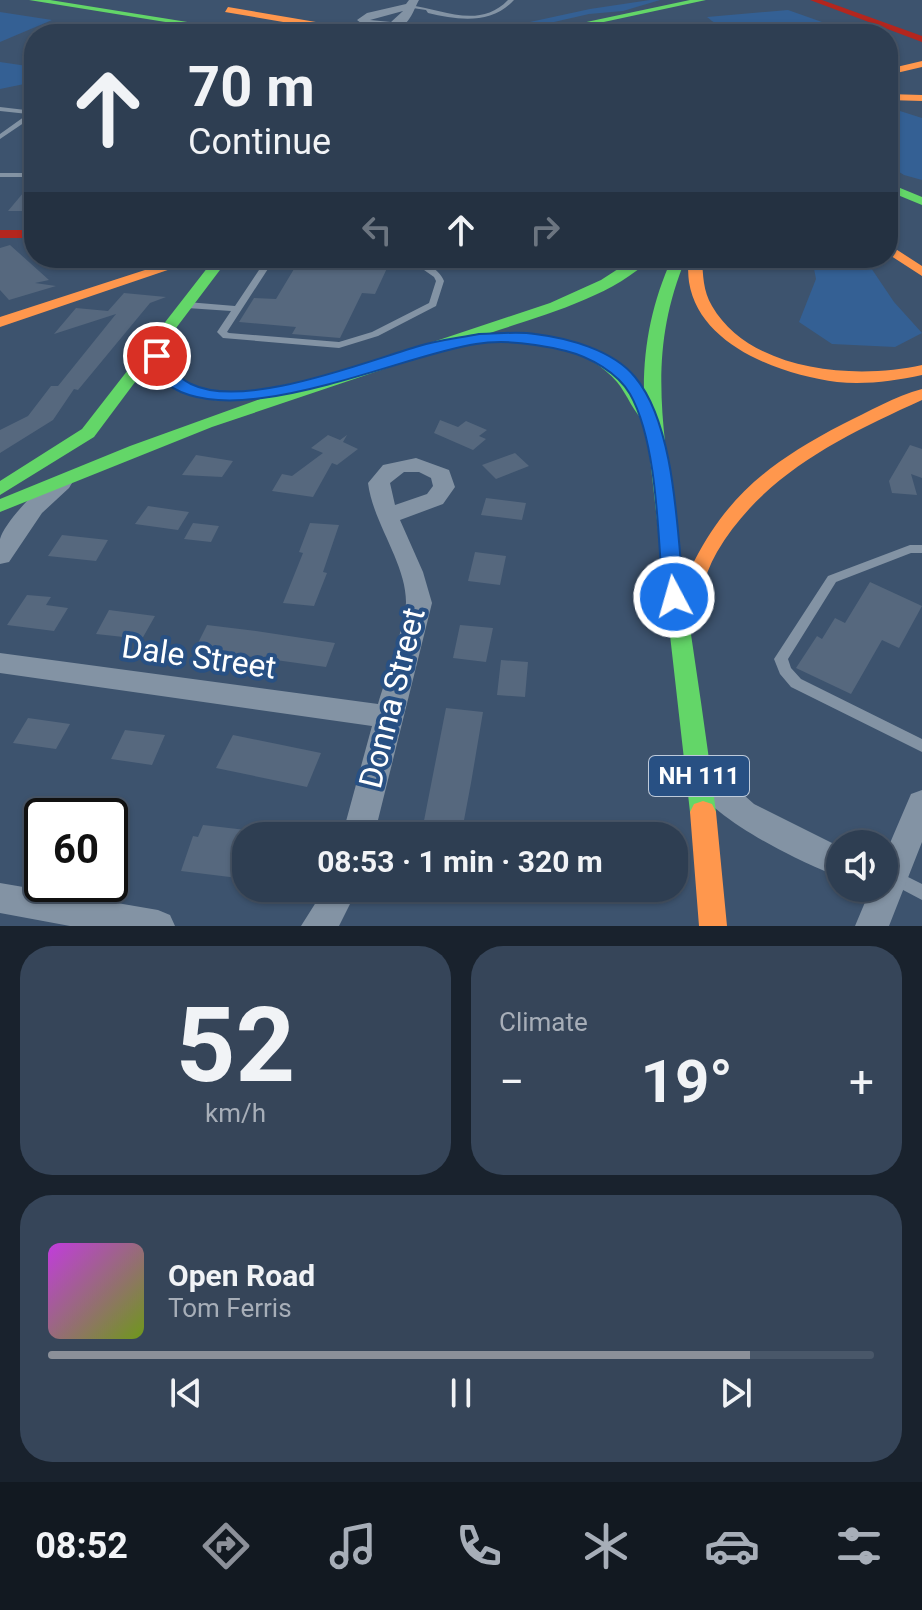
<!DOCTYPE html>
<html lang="en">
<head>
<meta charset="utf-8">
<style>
	body { margin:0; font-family:Roboto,sans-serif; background:#364559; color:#f1f3f6; height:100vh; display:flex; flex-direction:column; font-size:30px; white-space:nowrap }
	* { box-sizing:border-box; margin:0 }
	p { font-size:26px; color:#a7aeb8 }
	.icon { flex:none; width:44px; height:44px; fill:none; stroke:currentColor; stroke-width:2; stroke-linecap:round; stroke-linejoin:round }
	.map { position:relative; height:926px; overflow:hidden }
	.details { display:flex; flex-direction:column; gap:20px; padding:20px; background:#19222d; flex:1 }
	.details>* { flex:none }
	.guide { position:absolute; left:24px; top:24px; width:874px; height:244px; border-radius:32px; box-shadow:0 2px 6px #0004,0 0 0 2px #495769; background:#2e3e52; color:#f1f3f6; overflow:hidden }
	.tools { position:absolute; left:826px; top:830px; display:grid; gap:16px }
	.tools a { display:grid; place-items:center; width:72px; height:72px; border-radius:50%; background:#2e3e52; box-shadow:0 2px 6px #0004,0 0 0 2px #495769; font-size:40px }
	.speed { position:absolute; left:24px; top:798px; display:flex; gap:16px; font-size:40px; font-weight:700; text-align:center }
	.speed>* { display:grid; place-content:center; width:104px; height:104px; border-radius:50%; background:#2e3e52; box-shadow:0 2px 6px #0004,0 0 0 2px #495769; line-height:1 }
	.speed .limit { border:4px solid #111; border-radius:12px; background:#fff; color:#111 }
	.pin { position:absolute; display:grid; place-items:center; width:68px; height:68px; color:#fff; margin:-34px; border:4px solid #fff; border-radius:50%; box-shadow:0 2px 8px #0007 }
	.me { position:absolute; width:88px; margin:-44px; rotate:354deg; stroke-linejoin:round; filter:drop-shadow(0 0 6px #0008) }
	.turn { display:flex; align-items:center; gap:28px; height:168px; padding:0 32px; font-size:36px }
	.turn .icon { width:104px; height:104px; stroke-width:2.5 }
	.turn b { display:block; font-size:56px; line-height:68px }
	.lanes { display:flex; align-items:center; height:76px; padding:0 32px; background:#0003; justify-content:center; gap:40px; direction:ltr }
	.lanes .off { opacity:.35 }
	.big { font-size:60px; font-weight:700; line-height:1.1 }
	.details .widget { flex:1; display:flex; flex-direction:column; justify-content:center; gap:12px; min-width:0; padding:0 28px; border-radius:32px; background:#364559 }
	.details .dial { align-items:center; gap:0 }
	.dial b { font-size:104px; line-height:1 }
	.song { display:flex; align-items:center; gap:24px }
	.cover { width:96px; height:96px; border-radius:12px; background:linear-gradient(135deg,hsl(290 70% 55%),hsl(80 70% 35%)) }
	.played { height:8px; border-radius:4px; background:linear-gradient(90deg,#8c9099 85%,#495769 85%) }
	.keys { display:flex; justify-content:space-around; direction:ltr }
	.heat { display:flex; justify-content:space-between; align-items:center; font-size:44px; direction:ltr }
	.details .tiles { flex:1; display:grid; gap:20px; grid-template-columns:1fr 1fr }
	.widget:last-child { grid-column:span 2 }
	.trip { position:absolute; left:232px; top:822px; width:456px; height:80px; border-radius:32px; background:#2e3e52; box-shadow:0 2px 6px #0004,0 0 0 2px #495769; font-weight:700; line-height:80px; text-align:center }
	.dock { display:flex; height:128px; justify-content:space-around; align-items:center; background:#121921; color:#a7aeb8 }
	.dock .icon { width:56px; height:56px }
	.dock .current { color:#8c9099 }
	.dock b { font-size:36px; color:#f1f3f6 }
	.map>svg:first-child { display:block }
	.green { fill:#346094 }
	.building { fill:#56687e }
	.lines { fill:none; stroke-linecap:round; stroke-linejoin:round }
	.lane { fill:#8393a4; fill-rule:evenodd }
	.street { fill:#8393a4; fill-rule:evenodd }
	.fast { fill:#63d668; fill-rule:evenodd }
	.slow { fill:#ff974d; fill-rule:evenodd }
	.jam { fill:#b3261e; fill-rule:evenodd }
	.route { fill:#1a73e8; stroke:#114b97; stroke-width:2 }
	.labels { text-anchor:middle; stroke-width:8; stroke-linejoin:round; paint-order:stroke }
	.shield { fill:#285083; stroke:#becada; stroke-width:2 }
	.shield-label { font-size:24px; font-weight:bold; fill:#fff }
	.near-street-label { font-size:32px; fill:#fff; stroke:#285083 }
</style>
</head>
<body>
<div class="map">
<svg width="922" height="926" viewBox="0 0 922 926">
	<rect width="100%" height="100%" fill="#3d536e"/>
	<!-- green -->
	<path class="green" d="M650,0H660L623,11L589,14L501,34H403L394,31L414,27L484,32L590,9Z
		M788,10L856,34C817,34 736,45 707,17Z
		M0,12L52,20L0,42Z
		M0,62L34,67V82L0,89Z
		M900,111L922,118V180L904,175L888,165V117Z
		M812,258H859L867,262L894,302L922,333L895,347L832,344L799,322L816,279Z"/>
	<!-- building -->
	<path class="building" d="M34,180V211H8Z
		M10,245L49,280L35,283L56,286L9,300L0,290V248Z
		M300,259L388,266L375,294L362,293L340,338L292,334L296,327L239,322L254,298L276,299Z
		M124,293L166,297L150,303L78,390L74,389L53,420L0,453V430L28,416L51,386H58L116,314L54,334L76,308L108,311Z
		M440,420L458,427L466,421L487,430L479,436L486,439L473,450L434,433Z
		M328,435L340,440L347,435L343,442L358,449L337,465L332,463L313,497L272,491L282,474L292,476L323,453L311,448Z
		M910,445L922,449V478L911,474L917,495L892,493L889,481Z
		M515,453L529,466L496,479L482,465Z
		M196,455L233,461L222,477L182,475Z
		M486,498L526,503L522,520L481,515Z
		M148,506L189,512L178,530L135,524Z
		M193,523L219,526L211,542L184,539Z
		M310,523L339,525L323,572L327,573L314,606L283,603L303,553L299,552Z
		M62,535L108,540L96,561L48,556Z
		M475,552L506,556L500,585L468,581Z
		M870,582L922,606L899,648L882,640L851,694L796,668L817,636L822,639L835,618L845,623Z
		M27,595L51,597L46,605L68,608L54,631L7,625Z
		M109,610L155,616L142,639L96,634Z
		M207,625L256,631L335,643L326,667L195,649Z
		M460,625L493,628L486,662L453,658Z
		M501,660L528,662L525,697L497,695Z
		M446,708L483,712L471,783L461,836H421Z
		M28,718L70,724L56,749L13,743Z
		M125,730L165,735L152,765L111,759Z
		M233,735L321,753L307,787L216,768Z
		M203,825L246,830V879L181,871L193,836L198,837Z"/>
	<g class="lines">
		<!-- lane -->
		<path class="lane" d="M508,0H514C491,25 458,20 428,13L426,10L406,7L409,5C442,9 479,30 508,0Z
			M61,32H77L80,34H58Z
			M34,43V52L24,49L25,48Z
			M0,107L34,111V116L0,139V134L28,114L0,111Z
			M0,173H34V177H0Z
			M267,258H275L227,332L229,333L339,342L372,332L429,303L436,281L434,277L407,258C420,258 439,268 444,281L436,306L378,336L339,348L223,338L217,332L231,311L187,308L183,305L187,302L235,306Z
			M910,545H922V553H911L836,582L788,659L791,668L801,679L922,739V752L791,687L780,674L774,659L828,576Z
			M894,870L922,884V900L888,882L886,877L888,872Z"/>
		<!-- street -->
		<path class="street" d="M409,0H419C415,7 412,17 406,23C393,34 368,30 357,20L367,13L406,4ZM403,11L391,22L370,20Z
			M416,458L449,470L455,487L443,504L400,520L423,572L432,603L374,836H342L372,726L0,673V653L378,704C385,681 406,622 406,602C406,563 373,523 368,483L383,465ZM404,472H419L431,478L433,486L427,494L395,505L390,483Z
			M61,476L69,478L72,483L69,488L42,513L9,562L0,564C0,557 0,546 0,539C5,521 44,480 61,476Z
			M706,767L717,771L754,804L840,847V877C801,863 709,818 691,780L695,771Z
			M922,790V842L889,926H855L871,888H884V857L911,794Z
			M0,883L158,910L170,915L175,926H70L0,913Z
			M325,888H358L339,926H301Z"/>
		<!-- fast -->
		<path class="fast" d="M29,0H50L263,34H240Z
			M690,0H706L548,34H530Z
			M888,183L922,197V205L888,191Z
			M215,258H229L164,344C169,356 172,369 182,378C211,403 261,389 294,383L301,386L550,303L601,280L635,258H651C613,297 540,316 490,333C551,333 607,342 644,396C643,346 652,303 672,258H686C647,351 663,425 675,521C686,606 700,690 711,774L716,812L712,820L703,823L694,820L690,812L646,423C634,414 627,394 617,382C584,344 534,342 488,343L483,341L482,336L212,427L0,512V499L130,446L263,398C223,404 168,404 153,358L94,437L0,495V481L82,429Z"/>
		<!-- slow -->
		<path class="slow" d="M228,7L369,31L374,34H353L225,12Z
			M922,61V67L888,75V69Z
			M888,94L922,95V101L888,100Z
			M888,244L922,266V276L888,254Z
			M182,258H203L0,327V317Z
			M688,258H702C703,275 703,291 712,306C750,372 856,380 922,365V375C894,381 865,385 837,382C782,375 699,346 689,282C688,275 688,266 688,258Z
			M922,389V400C843,436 763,474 717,552C702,577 699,608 685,633L677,635L669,633L666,627C705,521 742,476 843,424C868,412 895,396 922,389Z
			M703,801L712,804L716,812L727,926H699L690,812L694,804Z"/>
		<!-- jam -->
		<path class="jam" d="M810,0H822L922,36V42Z
			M650,22L695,23L742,34L653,27Z
			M0,230H34V238H0Z"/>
	</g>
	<!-- route -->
	<path class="route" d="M479,334C497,334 517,331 535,334C568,338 613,350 635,377C676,426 677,533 684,597L681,602H666L663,597C658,540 658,443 630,394C618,373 590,357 566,351C537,344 506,339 476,344C400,355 222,440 160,378C155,373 153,363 149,356L152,353H163C171,366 176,377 191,384C244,410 364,362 419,346C439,340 459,338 479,334Z"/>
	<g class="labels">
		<!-- shield labels -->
		<rect class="shield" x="649" y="756" width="100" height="40" rx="6"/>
		<g class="shield-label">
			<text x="699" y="784">NH 111</text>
		</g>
		<!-- near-street labels -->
		<g class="near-street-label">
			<text transform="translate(199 657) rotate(8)" y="11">Dale Street</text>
			<text transform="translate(392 698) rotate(-76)" y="11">Donna Street</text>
		</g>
	</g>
</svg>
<div class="tools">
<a><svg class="icon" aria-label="sound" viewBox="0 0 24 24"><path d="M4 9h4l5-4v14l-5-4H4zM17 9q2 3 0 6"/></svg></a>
</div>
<div class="speed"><div class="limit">60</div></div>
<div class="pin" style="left:157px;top:356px;background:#d93025"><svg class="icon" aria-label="arrive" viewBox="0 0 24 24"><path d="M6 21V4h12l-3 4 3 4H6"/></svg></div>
<svg class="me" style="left:674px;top:597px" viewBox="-20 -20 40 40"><circle r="17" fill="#1a73e8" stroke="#fff" stroke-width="3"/><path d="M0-11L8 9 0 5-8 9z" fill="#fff"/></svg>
<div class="trip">08:53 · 1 min · 320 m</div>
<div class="guide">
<div class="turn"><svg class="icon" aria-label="ahead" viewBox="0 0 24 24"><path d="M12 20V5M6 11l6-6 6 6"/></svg><div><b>70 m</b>Continue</div></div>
<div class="lanes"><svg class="icon off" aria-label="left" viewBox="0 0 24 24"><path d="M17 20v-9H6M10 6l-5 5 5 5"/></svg><svg class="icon" aria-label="ahead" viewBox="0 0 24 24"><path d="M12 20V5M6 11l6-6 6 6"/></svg><svg class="icon off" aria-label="right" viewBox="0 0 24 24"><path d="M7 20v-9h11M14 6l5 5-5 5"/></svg></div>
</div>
</div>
<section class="details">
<div class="tiles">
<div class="widget dial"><b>52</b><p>km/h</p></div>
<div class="widget"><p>Climate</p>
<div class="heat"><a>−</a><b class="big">19°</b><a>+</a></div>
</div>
<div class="widget">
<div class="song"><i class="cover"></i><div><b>Open Road</b><p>Tom Ferris</p></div></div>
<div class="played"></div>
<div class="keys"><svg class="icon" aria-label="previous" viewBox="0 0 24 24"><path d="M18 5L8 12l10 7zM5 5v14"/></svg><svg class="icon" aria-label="pause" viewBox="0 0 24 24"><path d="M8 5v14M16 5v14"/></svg><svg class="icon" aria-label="next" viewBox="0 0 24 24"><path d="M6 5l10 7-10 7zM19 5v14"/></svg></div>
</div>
</div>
</section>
<nav class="dock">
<b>08:52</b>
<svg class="icon current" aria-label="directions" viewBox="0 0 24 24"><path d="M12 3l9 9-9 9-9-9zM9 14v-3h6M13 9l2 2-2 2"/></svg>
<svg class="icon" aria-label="music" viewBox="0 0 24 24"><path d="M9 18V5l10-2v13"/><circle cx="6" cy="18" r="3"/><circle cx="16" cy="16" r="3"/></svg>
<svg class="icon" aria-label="phone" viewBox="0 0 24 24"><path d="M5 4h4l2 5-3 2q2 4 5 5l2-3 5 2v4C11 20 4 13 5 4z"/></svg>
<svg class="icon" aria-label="climate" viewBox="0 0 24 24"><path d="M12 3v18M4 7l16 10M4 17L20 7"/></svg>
<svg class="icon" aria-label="car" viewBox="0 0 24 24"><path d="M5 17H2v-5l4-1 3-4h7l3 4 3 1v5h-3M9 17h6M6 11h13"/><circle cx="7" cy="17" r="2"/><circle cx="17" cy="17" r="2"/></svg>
<svg class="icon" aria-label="filters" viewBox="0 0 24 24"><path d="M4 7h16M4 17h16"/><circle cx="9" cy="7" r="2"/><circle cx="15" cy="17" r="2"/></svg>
</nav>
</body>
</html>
